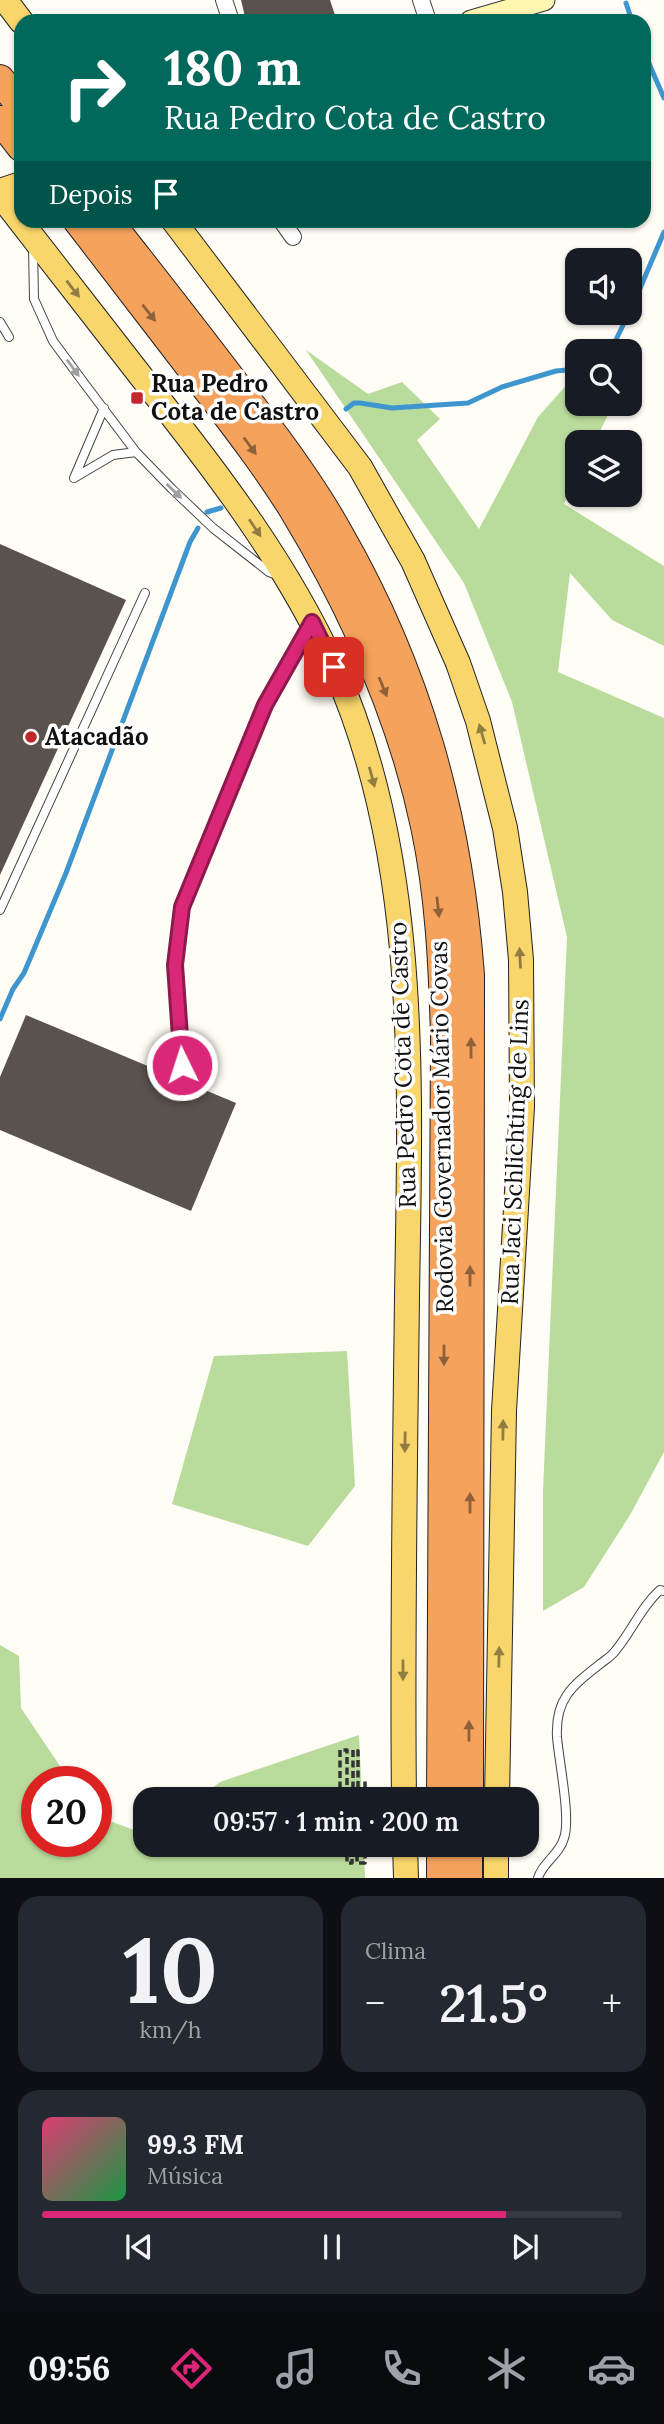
<!DOCTYPE html>
<html lang="pt">
<head>
<meta charset="utf-8">
<style>
	body { margin:0; font-family:Lora,serif; background:#242831; color:#f1f3f6; height:100vh; display:flex; flex-direction:column; font-size:26px; white-space:nowrap }
	* { box-sizing:border-box; margin:0 }
	p { font-size:23px; color:#9ea1a6 }
	.icon { flex:none; width:38px; height:38px; fill:none; stroke:currentColor; stroke-width:2; stroke-linecap:round; stroke-linejoin:round }
	.map { position:relative; height:1878px; overflow:hidden }
	.sheet { display:flex; flex-direction:column; gap:18px; padding:18px; background:#0d0f14; flex:1 }
	.sheet>* { flex:none }
	.hud { position:absolute; left:14px; top:14px; width:637px; height:214px; border-radius:21px; box-shadow:0 2px 5px #0004; background:#00695c; color:#fff; overflow:hidden }
	.buttons { position:absolute; left:565px; top:248px; display:grid; gap:14px }
	.buttons a { display:grid; place-items:center; width:77px; height:77px; border-radius:14px; background:#171b24; box-shadow:0 2px 5px #0004; font-size:35px }
	.speed { position:absolute; left:21px; top:1766px; display:flex; gap:14px; font-size:35px; font-weight:700; text-align:center }
	.speed>* { display:grid; place-content:center; width:91px; height:91px; border-radius:50%; background:#171b24; box-shadow:0 2px 5px #0004; line-height:1 }
	.speed .limit { border:10px solid #d22; background:#fff; color:#111 }
	.pin { position:absolute; display:grid; place-items:center; width:60px; height:60px; color:#fff; margin:-30px; border-radius:14px; box-shadow:0 4px 10px #0006 }
	.me { position:absolute; width:77px; margin:-38px; rotate:356deg; stroke-linejoin:round; filter:drop-shadow(0 0 5px #0008) }
	.turn { display:flex; align-items:center; gap:24px; height:147px; padding:0 35px; font-size:32px }
	.turn .icon { width:91px; height:91px; stroke-width:2.5 }
	.turn b { display:block; font-size:49px; line-height:60px }
	.then { display:flex; align-items:center; height:66px; padding:0 35px; background:#0003; gap:14px; font-size:26px }
	.big { font-size:52px; font-weight:600; line-height:1.1 }
	.sheet .tile { flex:1; display:flex; flex-direction:column; justify-content:center; gap:10px; min-width:0; padding:0 24px; border-radius:21px; background:#242831 }
	.sheet .dial { align-items:center; gap:0 }
	.dial b { font-size:91px; line-height:1 }
	.song { display:flex; align-items:center; gap:21px }
	.cover { width:84px; height:84px; border-radius:10px; background:linear-gradient(135deg,hsl(340 70% 55%),hsl(140 70% 35%)) }
	.played { height:7px; border-radius:4px; background:linear-gradient(90deg,#db2777 80%,#363941 80%) }
	.keys { display:flex; justify-content:space-around; direction:ltr }
	.heat { display:flex; justify-content:space-between; align-items:center; font-size:38px; direction:ltr }
	.sheet .tiles { flex:1; display:grid; gap:18px; grid-template-columns:1fr 1fr }
	.tile:last-child { grid-column:span 2 }
	.trip { position:absolute; left:133px; top:1787px; width:406px; height:70px; border-radius:21px; background:#171b24; box-shadow:0 2px 5px #0004; font-weight:600; line-height:70px; text-align:center }
	.menu { display:flex; height:112px; justify-content:space-around; align-items:center; background:#090b0e; color:#9ea1a6 }
	.menu .icon { width:49px; height:49px }
	.menu .on { color:#db2777 }
	.menu b { font-size:32px; color:#f1f3f6 }
	.map>svg:first-child { display:block }
	.forest { fill:#b9dc9c }
	.lines { fill:none; stroke-linecap:round; stroke-linejoin:round }
	.stream { stroke:#3f96cf; stroke-width:5 }
	.building { fill:#5a524d }
	.service-casing { stroke:#444; stroke-width:10 }
	.minor-casing { stroke:#444; stroke-width:18 }
	.secondary-casing { stroke:#333; stroke-width:23 }
	.primary-casing { stroke:#222; stroke-width:26 }
	.motorway-casing { stroke:#222; stroke-width:30 }
	.path { stroke:#333; stroke-width:3.5; stroke-dasharray:7 3.5; stroke-linecap:butt }
	.service { stroke:#fff; stroke-width:8 }
	.minor { stroke:#fff; stroke-width:16 }
	.secondary { stroke:#fff6b0; stroke-width:21 }
	.primary { stroke:#f9d66b; stroke-width:24 }
	.motorway { stroke:#f5a25d; stroke-width:28 }
	.path-bridge { stroke:#333; stroke-width:3.5; stroke-dasharray:7 3.5; stroke-linecap:butt }
	.oneway { fill:#917d42 }
	.oneway2 { fill:#8e613b }
	.oneway3 { fill:#a0a0a0 }
	.route-casing { stroke:#8e194d; stroke-width:18 }
	.route { stroke:#db2777; stroke-width:12 }
	.poi-dot { fill:#c4262e; stroke:#fff; stroke-width:2.5 }
	.labels { text-anchor:middle; stroke-width:7; stroke-linejoin:round; paint-order:stroke }
	.poi-label { font-size:24px; font-weight:bold; fill:#111; stroke:#fff; text-anchor:start }
	.street-label { font-size:24px; fill:#111; stroke:#fff }
</style>
</head>
<body>
<div class="map">
<svg width="664" height="1878" viewBox="0 0 664 1878">
	<rect width="100%" height="100%" fill="#fffdf5"/>
	<!-- forest -->
	<path class="forest" d="M306,350L368,394L402,382L440,419L417,440L479,529L538,417L577,373L578,404H605L609,413L594,443H578L577,476L564,504L664,566V646L612,620L570,573L558,672L664,718V1452L630,1515L584,1587L543,1611V1491L567,937L512,702L464,583Z
		M347,1351L355,1486L308,1546L172,1504L214,1356Z
		M0,1645L19,1656L21,1708L70,1781L37,1782V1841H96V1816L145,1834V1844L364,1845L365,1878H0Z
		M359,1735L362,1799H199L220,1782Z"/>
	<g class="lines">
		<!-- stream -->
		<path class="stream" d="M626,3L632,21
			M644,52L664,98
			M630,312L664,232
			M610,352L629,313
			M346,409L354,403H360L392,408L468,403L502,387L556,371L578,369
			M207,512L221,508
			M0,1019L13,989L24,973L66,873L190,542L198,528"/>
	</g>
	<!-- building -->
	<path class="building" d="M241,0H330L337,21H246Z
		M0,544L126,600L0,875Z
		M26,1015L236,1103L191,1211L0,1130V1077Z"/>
	<g class="lines">
		<!-- service casing -->
		<g class="service-casing">
			<path id="service" d="M33,247L34,299L53,341L84,383L136,452L172,489L213,528L269,572L277,575
				M0,322L9,337
				M74,478L104,408
				M74,478L113,455L136,452
				M0,910L145,593
				M182,1065L175,965L182,907L265,705L308,628
				M538,1878C542,1863 560,1854 564,1838C571,1818 559,1762 557,1737C555,1699 572,1686 600,1664C605,1660 612,1656 616,1650C632,1631 641,1607 660,1590L664,1591"/>
		</g>
		<!-- minor casing -->
		<g class="minor-casing">
			<path id="minor" d="M224,0L231,21
				M421,0L428,21
				M281,220L293,237"/>
		</g>
		<!-- secondary casing -->
		<g class="secondary-casing">
			<path id="secondary" d="M471,21L544,0"/>
		</g>
		<!-- primary casing -->
		<g class="primary-casing">
			<path id="primary" d="M5,0L21,21
				M0,191L21,184
				M0,195C51,261 103,327 154,393C222,479 288,566 334,667C421,860 410,1090 407,1297C405,1465 402,1632 404,1799
				M173,220L360,467L413,561L458,663L478,721L505,828L515,892L521,960L522,1107L504,1411L497,1799
				M405,1844L406,1878
				M496,1878V1844"/>
		</g>
		<!-- motorway casing -->
		<g class="motorway-casing">
			<path id="motorway" d="M0,79L21,107
				M0,120L21,147
				M77,220C121,278 166,335 210,393C239,431 268,469 293,509C353,608 401,713 425,826C440,896 443,967 445,1037L441,1799
				M108,220C154,279 200,337 245,397C278,440 311,484 338,532C418,671 458,816 470,975L469,1799
				M441,1878V1844
				M468,1878V1844"/>
		</g>
		<!-- path -->
		<path class="path" d="M340,1799V1750H347V1799
			M353,1799V1750L358,1751V1799
			M361,1799H385
			M347,1844V1863H352V1844
			M357,1844V1863H365V1844"/>
		<!-- service -->
		<use href="#service" class="service"/>
		<!-- minor -->
		<use href="#minor" class="minor"/>
		<!-- secondary -->
		<use href="#secondary" class="secondary"/>
		<!-- primary -->
		<use href="#primary" class="primary"/>
		<!-- motorway -->
		<use href="#motorway" class="motorway"/>
		<!-- path-bridge -->
		<path class="path-bridge" d="M365,1799V1778"/>
	</g>
	<!-- one-way arrows -->
	<defs><path id="oneway-solid" d="M-6-.8H1V-3.2L6.5 0L1 3.2V.8H-6Z" transform="scale(1.75)"/></defs>
	<g class="oneway">
		<use href="#oneway-solid" transform="translate(73 289) rotate(52)"/>
		<use href="#oneway-solid" transform="translate(255 528) rotate(56)"/>
		<use href="#oneway-solid" transform="translate(482 734) rotate(-106)"/>
		<use href="#oneway-solid" transform="translate(372 777) rotate(75)"/>
		<use href="#oneway-solid" transform="translate(520 958) rotate(-93)"/>
		<use href="#oneway-solid" transform="translate(503 1430) rotate(-89)"/>
		<use href="#oneway-solid" transform="translate(405 1442) rotate(91)"/>
		<use href="#oneway-solid" transform="translate(499 1657) rotate(-89)"/>
		<use href="#oneway-solid" transform="translate(403 1670) rotate(90)"/>
	</g>
	<g class="oneway2">
		<use href="#oneway-solid" transform="translate(149 313) rotate(52)"/>
		<use href="#oneway-solid" transform="translate(250 446) rotate(54)"/>
		<use href="#oneway-solid" transform="translate(383 687) rotate(68)"/>
		<use href="#oneway-solid" transform="translate(438 907) rotate(84)"/>
		<use href="#oneway-solid" transform="translate(471 1048) rotate(-90)"/>
		<use href="#oneway-solid" transform="translate(470 1276) rotate(-90)"/>
		<use href="#oneway-solid" transform="translate(444 1355) rotate(90)"/>
		<use href="#oneway-solid" transform="translate(470 1503) rotate(-90)"/>
		<use href="#oneway-solid" transform="translate(469 1731) rotate(-90)"/>
	</g>
	<g class="oneway3">
		<use href="#oneway-solid" transform="translate(73 368) rotate(54)"/>
		<use href="#oneway-solid" transform="translate(174 491) rotate(44)"/>
	</g>
	<g class="lines">
		<!-- route casing -->
		<g class="route-casing">
			<path id="route" d="M182,1065L175,965L182,907L265,705L312,622L334,667"/>
		</g>
		<!-- route -->
		<use href="#route" class="route"/>
	</g>
	<!-- markers -->
	<g class="poi-dot">
		<rect x="130" y="391" width="14" height="14" rx="3.5"/>
		<circle cx="31" cy="737" r="7"/>
	</g>
	<g class="labels">
		<!-- poi labels -->
		<g class="poi-label">
			<text x="151" y="392">Rua Pedro<tspan x="151" dy="28">Cota de Castro</tspan></text>
			<text x="45" y="745">Atacadão</text>
		</g>
		<!-- street labels -->
		<g class="street-label">
			<text transform="translate(403 1065) rotate(-92)" y="8">Rua Pedro Cota de Castro</text>
			<text transform="translate(442 1127) rotate(-91)" y="8">Rodovia Governador Mário Covas</text>
			<text transform="translate(515 1152) rotate(-88)" y="8">Rua Jaci Schlichting de Lins</text>
		</g>
	</g>
</svg>
<div class="buttons">
<a><svg class="icon" aria-label="sound" viewBox="0 0 24 24"><path d="M4 9h4l5-4v14l-5-4H4zM17 9q2 3 0 6"/></svg></a>
<a><svg class="icon" aria-label="search" viewBox="0 0 24 24"><circle cx="10" cy="10" r="6"/><path d="M15 15l6 6"/></svg></a>
<a><svg class="icon" aria-label="layers" viewBox="0 0 24 24"><path d="M12 4l9 5-9 5-9-5zM3 14l9 5 9-5"/></svg></a>
</div>
<div class="speed"><div class="limit">20</div></div>
<div class="pin" style="left:334px;top:667px;background:#d93025"><svg class="icon" aria-label="arrive" viewBox="0 0 24 24"><path d="M6 21V4h12l-3 4 3 4H6"/></svg></div>
<svg class="me" style="left:182px;top:1065px" viewBox="-20 -20 40 40"><circle r="17" fill="#db2777" stroke="#fff" stroke-width="3"/><path d="M0-11L8 9 0 5-8 9z" fill="#fff"/></svg>
<div class="trip">09:57 · 1 min · 200 m</div>
<div class="hud">
<div class="turn"><svg class="icon" aria-label="right" viewBox="0 0 24 24"><path d="M7 20v-9h11M14 6l5 5-5 5"/></svg><div><b>180 m</b>Rua Pedro Cota de Castro</div></div>
<div class="then">Depois<svg class="icon" aria-label="arrive" viewBox="0 0 24 24"><path d="M6 21V4h12l-3 4 3 4H6"/></svg></div>
</div>
</div>
<section class="sheet">
<div class="tiles">
<div class="tile dial"><b>10</b><p>km/h</p></div>
<div class="tile"><p>Clima</p>
<div class="heat"><a>−</a><b class="big">21.5°</b><a>+</a></div>
</div>
<div class="tile">
<div class="song"><i class="cover"></i><div><b>99.3 FM</b><p>Música</p></div></div>
<div class="played"></div>
<div class="keys"><svg class="icon" aria-label="previous" viewBox="0 0 24 24"><path d="M18 5L8 12l10 7zM5 5v14"/></svg><svg class="icon" aria-label="pause" viewBox="0 0 24 24"><path d="M8 5v14M16 5v14"/></svg><svg class="icon" aria-label="next" viewBox="0 0 24 24"><path d="M6 5l10 7-10 7zM19 5v14"/></svg></div>
</div>
</div>
</section>
<nav class="menu">
<b>09:56</b>
<svg class="icon on" aria-label="directions" viewBox="0 0 24 24"><path d="M12 3l9 9-9 9-9-9zM9 14v-3h6M13 9l2 2-2 2"/></svg>
<svg class="icon" aria-label="music" viewBox="0 0 24 24"><path d="M9 18V5l10-2v13"/><circle cx="6" cy="18" r="3"/><circle cx="16" cy="16" r="3"/></svg>
<svg class="icon" aria-label="phone" viewBox="0 0 24 24"><path d="M5 4h4l2 5-3 2q2 4 5 5l2-3 5 2v4C11 20 4 13 5 4z"/></svg>
<svg class="icon" aria-label="climate" viewBox="0 0 24 24"><path d="M12 3v18M4 7l16 10M4 17L20 7"/></svg>
<svg class="icon" aria-label="car" viewBox="0 0 24 24"><path d="M5 17H2v-5l4-1 3-4h7l3 4 3 1v5h-3M9 17h6M6 11h13"/><circle cx="7" cy="17" r="2"/><circle cx="17" cy="17" r="2"/></svg>
</nav>
</body>
</html>
